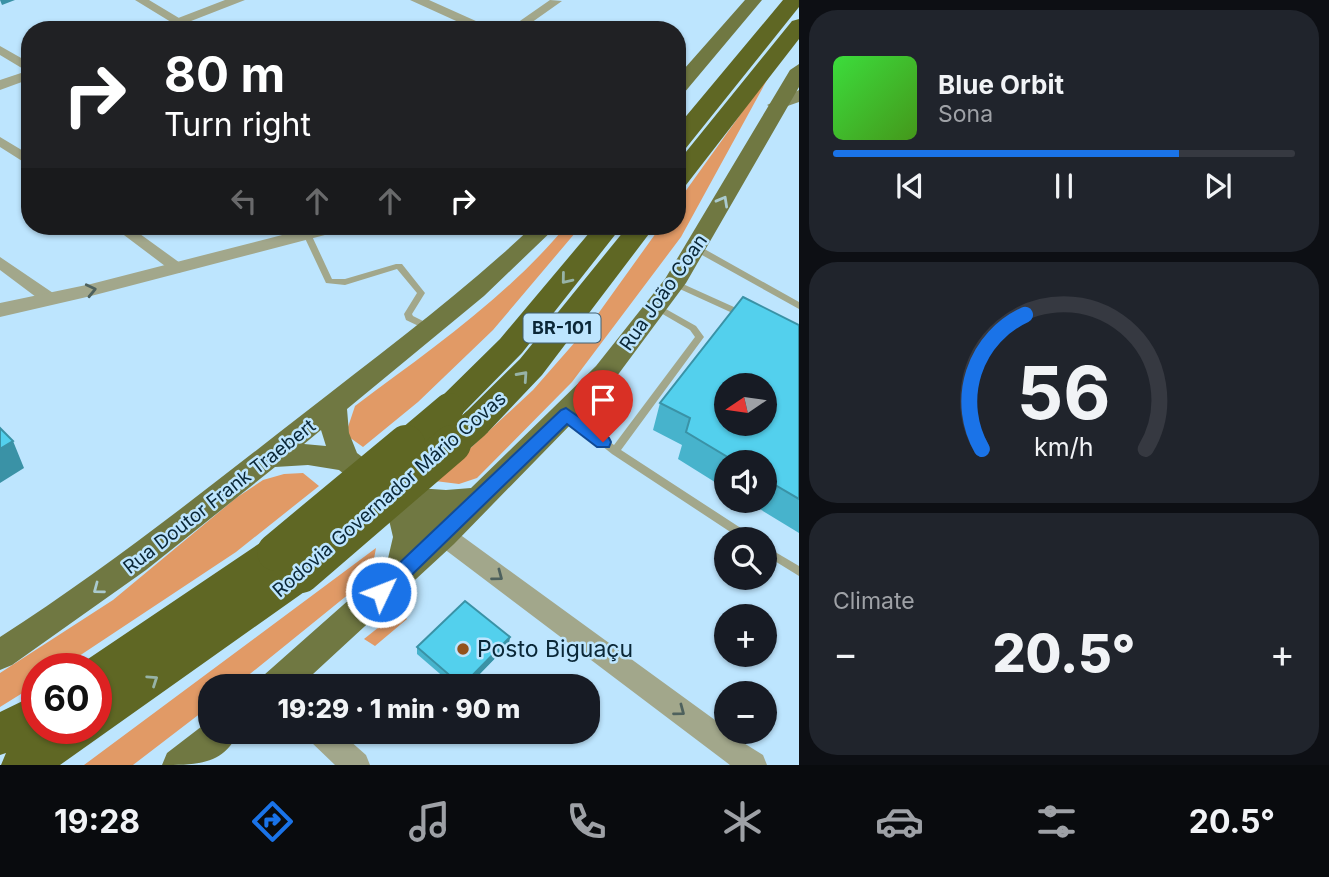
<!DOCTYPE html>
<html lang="en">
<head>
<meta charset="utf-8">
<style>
	body { margin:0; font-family:Inter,sans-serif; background:#20242c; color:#f1f3f6; height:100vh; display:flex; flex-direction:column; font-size:26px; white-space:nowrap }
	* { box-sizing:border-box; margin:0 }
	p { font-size:23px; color:#9ea1a6 }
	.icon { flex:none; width:38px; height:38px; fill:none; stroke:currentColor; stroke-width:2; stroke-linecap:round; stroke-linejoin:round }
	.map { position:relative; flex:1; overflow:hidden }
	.panel { display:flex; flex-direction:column; gap:10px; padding:10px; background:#0d0f14; width:530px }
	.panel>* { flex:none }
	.banner { position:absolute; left:21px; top:21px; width:665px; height:214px; border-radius:28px; box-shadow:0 2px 5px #0004; background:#202124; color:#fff; overflow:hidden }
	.needle { width:46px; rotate:257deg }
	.controls { position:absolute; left:714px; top:373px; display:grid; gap:14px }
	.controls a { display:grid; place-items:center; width:63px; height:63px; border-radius:50%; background:#171b24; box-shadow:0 2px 5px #0004; font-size:35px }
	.speed { position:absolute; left:21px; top:653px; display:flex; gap:14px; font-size:35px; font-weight:700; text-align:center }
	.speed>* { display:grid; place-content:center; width:91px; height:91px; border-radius:50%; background:#171b24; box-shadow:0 2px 5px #0004; line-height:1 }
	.speed .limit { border:10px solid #d22; background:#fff; color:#111 }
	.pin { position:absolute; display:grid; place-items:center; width:60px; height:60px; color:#fff; margin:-72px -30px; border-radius:50% 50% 50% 0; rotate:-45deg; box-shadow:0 0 7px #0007 }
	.pin .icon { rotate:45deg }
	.me { position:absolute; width:77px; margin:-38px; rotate:47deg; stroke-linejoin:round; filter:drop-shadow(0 0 5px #0008) }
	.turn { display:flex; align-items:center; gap:24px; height:147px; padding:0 28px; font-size:32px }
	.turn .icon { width:91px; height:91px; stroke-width:2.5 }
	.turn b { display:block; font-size:49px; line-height:60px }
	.lanes { display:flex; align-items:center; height:66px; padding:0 28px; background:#0003; justify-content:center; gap:35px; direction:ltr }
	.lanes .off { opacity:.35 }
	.big { font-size:52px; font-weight:800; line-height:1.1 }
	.panel .card { flex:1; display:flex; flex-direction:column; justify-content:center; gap:10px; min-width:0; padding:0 24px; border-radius:28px; background:#20242c }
	.panel .dial { align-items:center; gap:0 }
	.dial svg { height:182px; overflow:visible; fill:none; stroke:#363941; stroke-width:7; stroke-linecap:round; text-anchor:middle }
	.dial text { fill:#f1f3f6; stroke:none }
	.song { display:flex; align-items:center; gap:21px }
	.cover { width:84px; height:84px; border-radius:10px; background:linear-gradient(135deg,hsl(120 70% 55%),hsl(100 70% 35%)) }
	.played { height:7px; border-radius:4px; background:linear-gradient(90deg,#1a73e8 75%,#363941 75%) }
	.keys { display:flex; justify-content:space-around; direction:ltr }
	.heat { display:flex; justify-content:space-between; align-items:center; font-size:38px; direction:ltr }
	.trip { position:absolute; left:198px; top:674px; width:402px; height:70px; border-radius:28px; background:#171b24; box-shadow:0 2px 5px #0004; font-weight:800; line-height:70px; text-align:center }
	.tabs { display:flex; height:112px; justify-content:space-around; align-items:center; background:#090b0e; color:#9ea1a6 }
	.tabs .icon { width:49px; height:49px }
	.tabs .current { color:#1a73e8 }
	.tabs b { font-size:32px; color:#f1f3f6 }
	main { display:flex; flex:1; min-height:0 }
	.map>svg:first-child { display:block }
	.green { fill:#e19a66 }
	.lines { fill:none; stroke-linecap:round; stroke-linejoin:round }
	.service { fill:#a2a78b; fill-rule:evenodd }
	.minor { fill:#a2a78b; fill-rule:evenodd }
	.tertiary { fill:#a2a78b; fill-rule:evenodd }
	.secondary { fill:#858c61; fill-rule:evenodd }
	.primary { fill:#707842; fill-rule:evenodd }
	.motorway { fill:#5f6724; fill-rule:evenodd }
	.motorway-bridge-far1 { stroke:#5f6724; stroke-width:30 }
	.motorway-bridge { stroke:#5f6724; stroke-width:38 }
	.wall { fill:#47b3cc }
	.shaded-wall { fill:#3a92a6 }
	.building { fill:#53d0ed; stroke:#3a92a6; stroke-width:2; fill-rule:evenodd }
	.oneway { stroke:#aacacf }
	.oneway2 { stroke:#97b3a7 }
	.oneway3 { stroke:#4e615d }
	.route { fill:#1a73e8; stroke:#114b97; stroke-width:2 }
	.poi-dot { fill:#93521d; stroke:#bde5fe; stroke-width:2.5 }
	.labels { text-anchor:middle; stroke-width:5; stroke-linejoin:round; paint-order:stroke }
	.shield { fill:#bde5fe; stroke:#406073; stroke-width:2 }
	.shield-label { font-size:18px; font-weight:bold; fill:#0a2737 }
	.street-label { font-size:19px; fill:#0a2737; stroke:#bde5fe }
	.near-poi-label { font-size:23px; fill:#0a2737; stroke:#bde5fe; text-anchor:start }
</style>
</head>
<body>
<main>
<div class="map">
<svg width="799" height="765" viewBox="0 0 799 765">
	<rect width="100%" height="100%" fill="#bde5fe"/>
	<!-- green -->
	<path class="green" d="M773,69L681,237L572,382L477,478L459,484L435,481L533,390L590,325L661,226H677V203Z
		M566,226H581L493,330L418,402L363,447L349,437L348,427L355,406C430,350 506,298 566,226Z
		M303,473L319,486L236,552L61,668H37V684L0,707V673L113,600L236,498L263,480L284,474Z
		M376,548L371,575L355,589L235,686H210V706L133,765H84Z
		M399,611L407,619L375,646L364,639Z"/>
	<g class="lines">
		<!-- service -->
		<path class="service" d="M304,232H310L311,234L332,279H345L396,264H402L425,293L412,314L413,316L433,326L434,328L433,330H427L406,320L404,314L417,293L397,269L345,285L326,283L303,234Z
			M693,246H699L799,302V309L693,250L692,248Z
			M674,280L745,312L746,314L742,317L739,316L671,285L670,283Z
			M657,304L696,326L704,337L621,450L753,536L754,539H741L612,454L562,414L564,412H570L614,445L695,337L690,330L654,309L653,307Z
			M765,546L799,566V576L765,555Z"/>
		<!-- minor -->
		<path class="minor" d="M135,0H149L199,30H184Z
			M550,0L562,1L521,30H507Z
			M0,46L30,63V73L0,55Z
			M0,137L30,155V166L0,147Z
			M112,226H129L187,268L179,273L173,272Z
			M0,257L56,295L58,299L56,303H44L0,270Z"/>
		<!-- tertiary -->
		<path class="tertiary" d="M225,0H245L168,30H147Z
			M410,0H429L496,30H476Z
			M30,70V79L0,90V80Z
			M317,226H347L344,230L91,296L0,317V303L91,284Z
			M443,525L451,528L726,728V732L763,755L767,765H730L435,542L431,535L435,528Z
			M306,732H340L366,755L370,765H335L310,741Z"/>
		<!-- secondary -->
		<path class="secondary" d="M799,90V102L776,110L767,105Z"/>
		<!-- primary -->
		<path class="primary" d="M745,0H762L684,93L677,95V77Z
			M799,64V87L686,283L614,380L454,544L300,686H259L264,675L386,567L393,537L386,507L339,470L308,465L275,467L146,570L12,665L0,670V637C106,569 204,491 303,414C381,353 461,294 533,226H557L484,296L347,409L349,433L357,453L402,487L446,490L471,488L596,366L665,279L790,70ZM321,430L326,446L304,444Z
			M210,720V732H238C225,765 195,765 162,765L167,753Z"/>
		<!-- motorway -->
		<path class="motorway" d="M783,0H799V7L686,148L677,150V127Z
			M799,19V39L686,185L677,188V163L792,21Z
			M595,226H622L522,353L460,416L449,420L438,416L433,408L438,400L500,339Z
			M628,226H655L542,375L487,433L475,436L463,433L459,424L463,415L520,359Z
			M276,537L289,541L294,552L289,562L301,558L314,563L320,574L314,585L60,765H1L6,753L0,755V712L37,694V728H96V668H79L82,663L263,541Z"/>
		<!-- motorway-bridge-far1 -->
		<path class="motorway-bridge-far1" d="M404,446L449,408
			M450,446L475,424"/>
		<!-- motorway-bridge -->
		<path class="motorway-bridge" d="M276,552L406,444
			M301,574L452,444"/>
	</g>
	<!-- wall -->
	<path class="wall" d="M799,325V533L745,500H765V462H726V489L678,459L682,445L653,430L660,403Z
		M509,644L468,686H454L417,654V647Z"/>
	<!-- shaded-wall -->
	<path class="shaded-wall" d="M0,0H15L2,5Z
		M13,441L24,468L0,483V449Z
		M510,637L509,644L468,686H462Z"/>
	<!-- building -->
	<path class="building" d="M743,297L799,325V499L765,479V462H736L686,432L690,418L660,403ZM726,385H765V424H726Z
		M0,428L13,441L0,449Z
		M465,601L510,637L462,686L417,647Z"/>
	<!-- one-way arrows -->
	<defs><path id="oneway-chevron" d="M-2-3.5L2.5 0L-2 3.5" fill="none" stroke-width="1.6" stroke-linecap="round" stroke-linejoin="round" transform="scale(1.75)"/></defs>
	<g class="oneway">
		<use href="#oneway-chevron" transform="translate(723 201) rotate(-61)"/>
		<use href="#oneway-chevron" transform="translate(98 589) rotate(143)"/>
	</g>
	<g class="oneway2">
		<use href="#oneway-chevron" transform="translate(566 279) rotate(129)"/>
		<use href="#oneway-chevron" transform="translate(523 376) rotate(-48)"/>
		<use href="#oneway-chevron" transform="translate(153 680) rotate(-34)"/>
	</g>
	<g class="oneway3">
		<use href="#oneway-chevron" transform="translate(91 290) rotate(-13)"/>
		<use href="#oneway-chevron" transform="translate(498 576) rotate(37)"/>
		<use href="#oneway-chevron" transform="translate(680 711) rotate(37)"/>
	</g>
	<!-- route -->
	<path class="route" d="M566,408L609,438L611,442L609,447H597L567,424L388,598H374L372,592L374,587L561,410Z"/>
	<!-- markers -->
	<circle class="poi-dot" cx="463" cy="649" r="7"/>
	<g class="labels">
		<!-- shield labels -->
		<rect class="shield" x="523.5" y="313.5" width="77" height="29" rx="5"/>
		<g class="shield-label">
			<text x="562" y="334">BR-101</text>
		</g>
		<!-- street labels -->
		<g class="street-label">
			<text transform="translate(663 292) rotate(-55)" y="7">Rua João Coan</text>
			<text transform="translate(389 494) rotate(-41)" y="7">Rodovia Governador Mário Covas</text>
			<text transform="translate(219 496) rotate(-38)" y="7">Rua Doutor Frank Traebert</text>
		</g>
		<!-- near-poi labels -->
		<g class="near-poi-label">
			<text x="477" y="657">Posto Biguaçu</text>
		</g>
	</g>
</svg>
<div class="controls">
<a><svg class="needle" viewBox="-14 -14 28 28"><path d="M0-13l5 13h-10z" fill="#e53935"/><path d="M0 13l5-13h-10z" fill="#9ea1a6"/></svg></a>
<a><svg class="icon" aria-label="sound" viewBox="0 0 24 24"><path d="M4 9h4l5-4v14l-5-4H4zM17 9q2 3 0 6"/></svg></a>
<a><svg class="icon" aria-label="search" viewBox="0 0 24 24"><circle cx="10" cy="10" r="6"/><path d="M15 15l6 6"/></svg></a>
<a>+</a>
<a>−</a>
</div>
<div class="speed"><div class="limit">60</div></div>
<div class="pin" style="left:603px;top:442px;background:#d93025"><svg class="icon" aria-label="arrive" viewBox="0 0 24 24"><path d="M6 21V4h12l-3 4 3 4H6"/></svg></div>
<svg class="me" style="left:381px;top:592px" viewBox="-20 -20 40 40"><circle r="17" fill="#1a73e8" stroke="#fff" stroke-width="3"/><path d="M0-11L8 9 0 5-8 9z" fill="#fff"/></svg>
<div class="trip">19:29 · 1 min · 90 m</div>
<div class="banner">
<div class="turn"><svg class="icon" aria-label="right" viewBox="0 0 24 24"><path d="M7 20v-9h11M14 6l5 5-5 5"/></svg><div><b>80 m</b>Turn right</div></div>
<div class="lanes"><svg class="icon off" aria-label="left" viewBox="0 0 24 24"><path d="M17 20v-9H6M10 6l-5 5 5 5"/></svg><svg class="icon off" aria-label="ahead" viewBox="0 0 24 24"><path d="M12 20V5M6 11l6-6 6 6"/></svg><svg class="icon off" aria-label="ahead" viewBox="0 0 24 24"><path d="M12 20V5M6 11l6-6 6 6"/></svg><svg class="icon" aria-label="right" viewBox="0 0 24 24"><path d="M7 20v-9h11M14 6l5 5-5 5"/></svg></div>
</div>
</div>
<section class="panel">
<div class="card">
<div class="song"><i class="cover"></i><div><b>Blue Orbit</b><p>Sona</p></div></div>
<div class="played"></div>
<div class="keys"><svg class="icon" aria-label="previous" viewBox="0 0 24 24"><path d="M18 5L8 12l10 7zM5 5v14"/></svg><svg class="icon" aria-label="pause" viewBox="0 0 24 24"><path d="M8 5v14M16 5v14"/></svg><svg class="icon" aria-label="next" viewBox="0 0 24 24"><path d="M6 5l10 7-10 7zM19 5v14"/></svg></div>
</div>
<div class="card dial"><svg viewBox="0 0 100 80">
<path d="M14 69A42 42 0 1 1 86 69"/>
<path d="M14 69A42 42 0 0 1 33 10" stroke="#1a73e8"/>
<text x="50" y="56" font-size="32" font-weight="700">56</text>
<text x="50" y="72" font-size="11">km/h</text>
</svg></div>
<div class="card"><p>Climate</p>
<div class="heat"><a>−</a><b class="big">20.5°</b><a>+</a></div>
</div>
</section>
</main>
<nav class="tabs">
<b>19:28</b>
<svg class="icon current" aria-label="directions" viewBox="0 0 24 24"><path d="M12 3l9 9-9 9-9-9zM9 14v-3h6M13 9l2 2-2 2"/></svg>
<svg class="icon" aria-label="music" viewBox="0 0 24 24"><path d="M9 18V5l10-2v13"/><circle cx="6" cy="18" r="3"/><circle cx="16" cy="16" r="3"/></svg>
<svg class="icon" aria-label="phone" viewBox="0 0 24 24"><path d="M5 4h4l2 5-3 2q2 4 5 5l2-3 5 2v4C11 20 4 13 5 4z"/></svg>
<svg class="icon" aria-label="climate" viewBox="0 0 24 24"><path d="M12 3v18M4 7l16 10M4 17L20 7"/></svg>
<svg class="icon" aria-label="car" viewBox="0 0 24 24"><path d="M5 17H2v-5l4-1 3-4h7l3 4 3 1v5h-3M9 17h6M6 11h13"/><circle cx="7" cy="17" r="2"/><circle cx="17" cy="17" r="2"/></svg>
<svg class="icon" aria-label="filters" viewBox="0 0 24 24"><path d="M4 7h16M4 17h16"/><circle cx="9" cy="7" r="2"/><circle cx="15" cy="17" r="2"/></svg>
<b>20.5°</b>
</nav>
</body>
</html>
